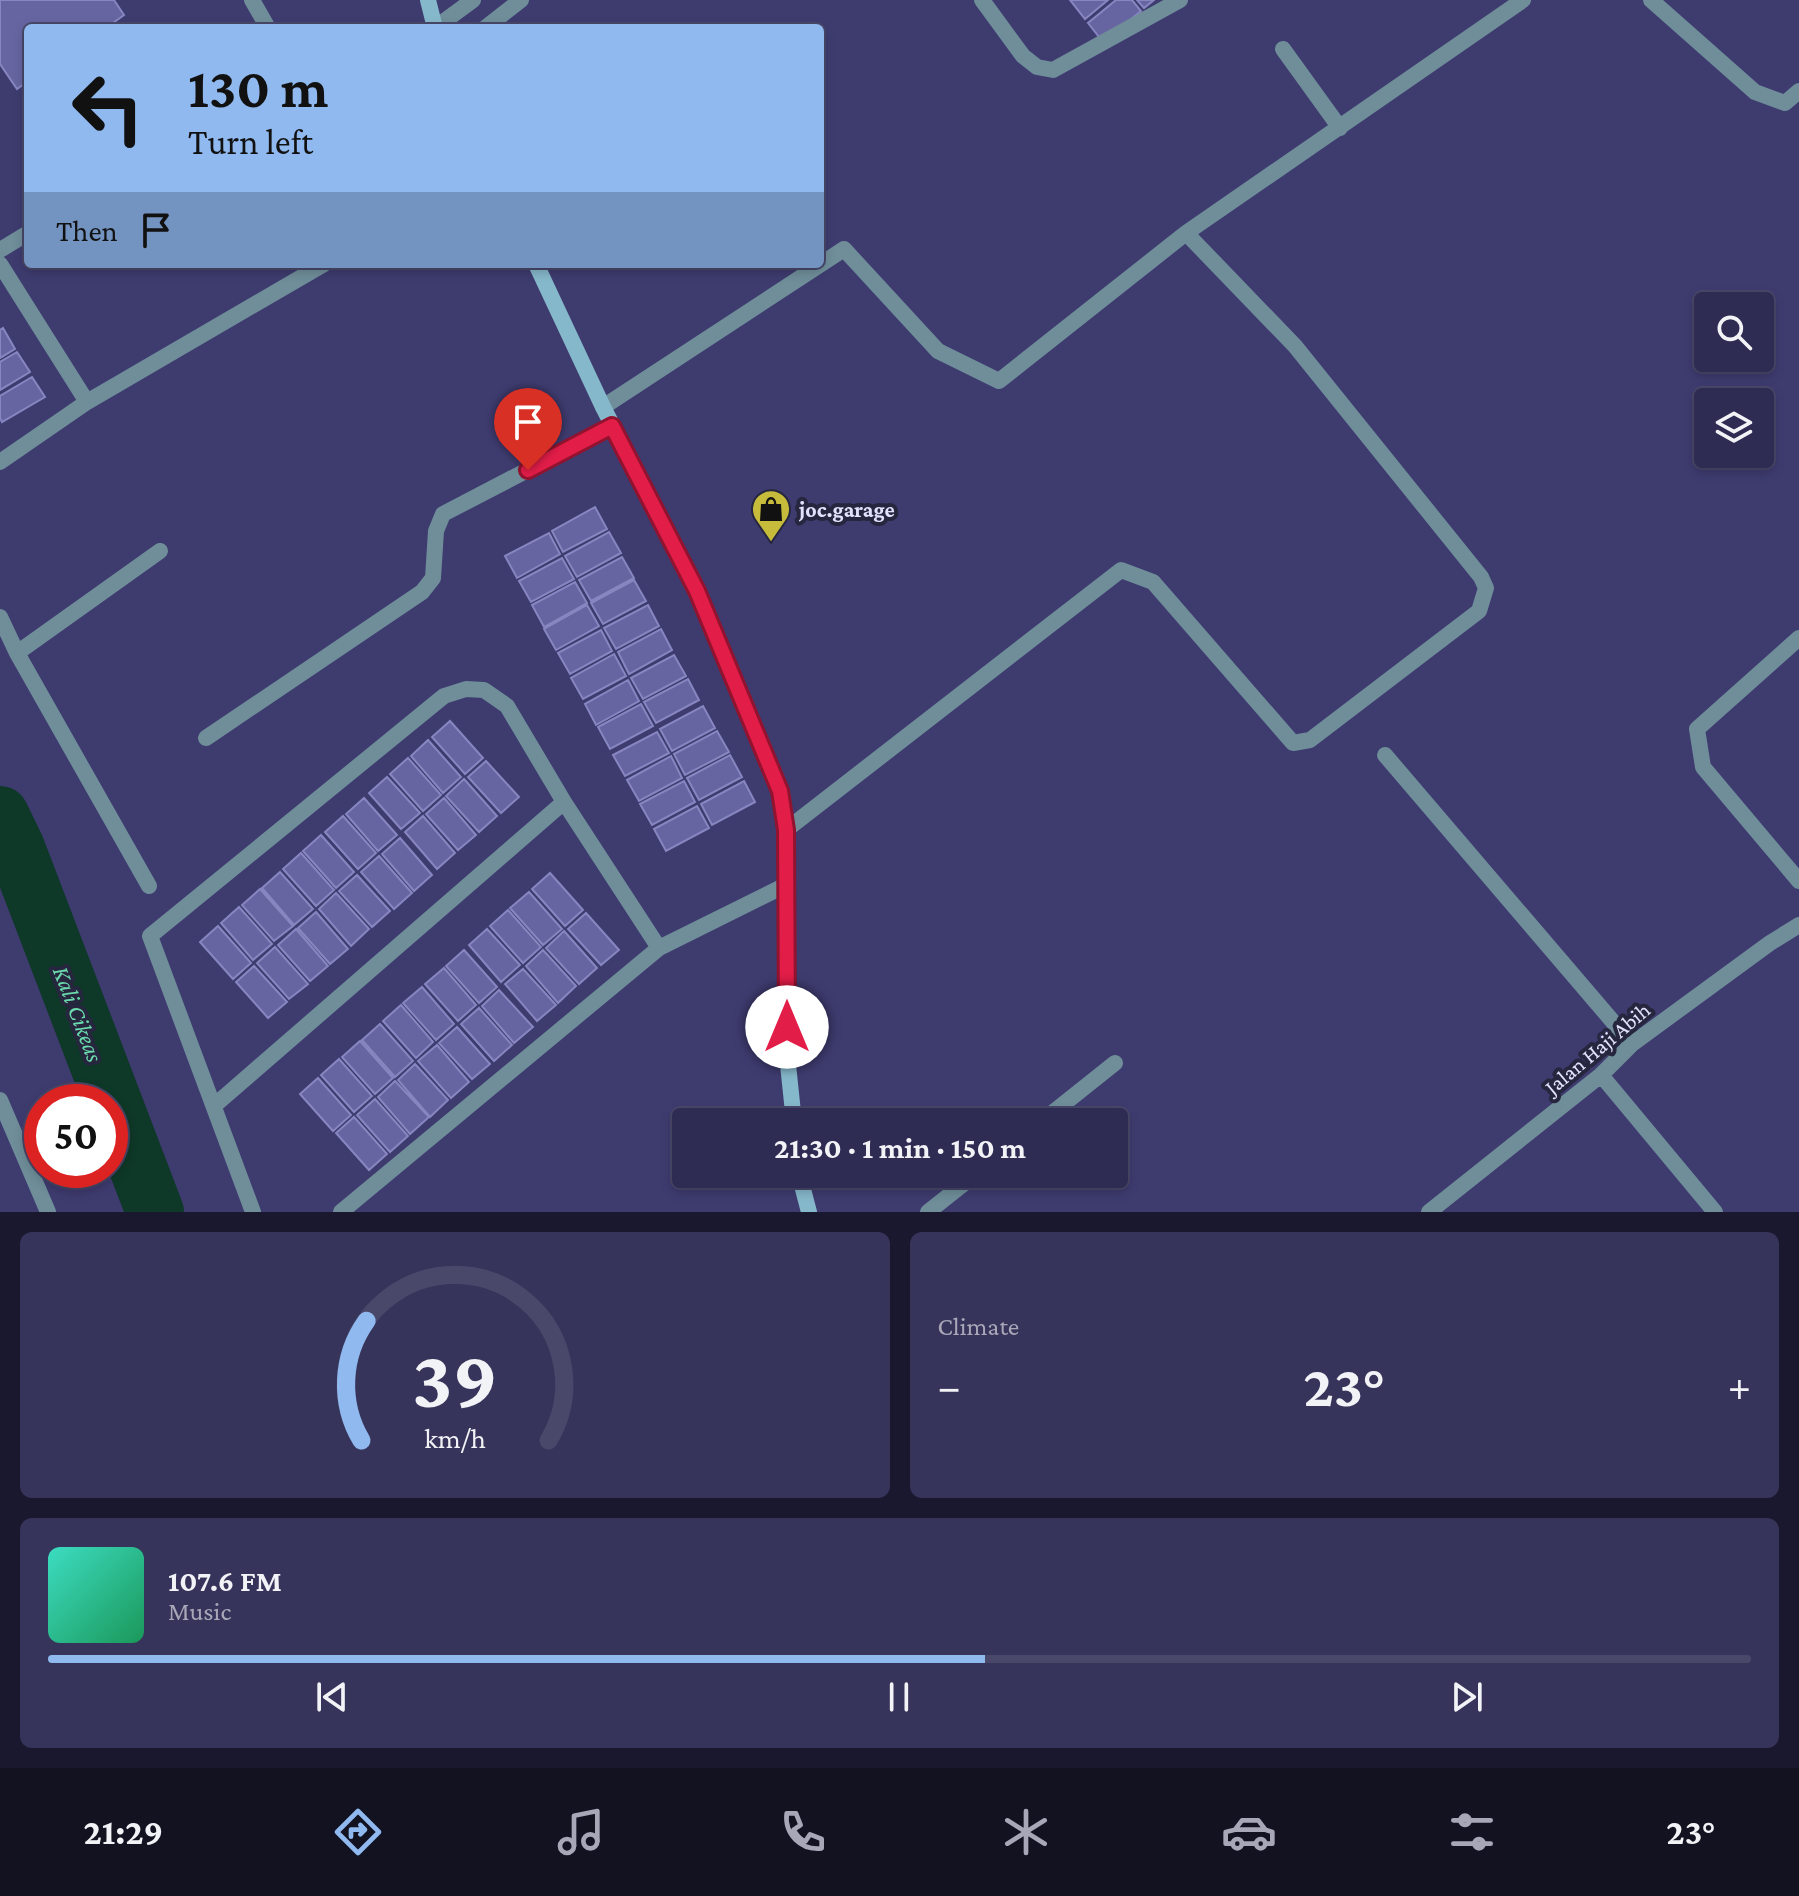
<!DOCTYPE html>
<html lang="en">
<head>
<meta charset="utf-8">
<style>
	body { margin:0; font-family:"Crimson Pro",serif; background:#36345a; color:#f1f3f6; height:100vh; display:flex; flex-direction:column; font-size:30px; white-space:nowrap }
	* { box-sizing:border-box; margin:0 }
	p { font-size:26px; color:#a7a7b8 }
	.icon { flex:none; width:44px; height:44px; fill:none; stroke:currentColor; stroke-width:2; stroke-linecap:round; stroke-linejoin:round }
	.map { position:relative; height:1212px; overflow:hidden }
	.sheet { display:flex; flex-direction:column; gap:20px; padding:20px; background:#19182e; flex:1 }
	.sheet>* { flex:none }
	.hud { position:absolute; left:24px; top:24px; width:800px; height:244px; border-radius:8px; box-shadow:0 4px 12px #0003,0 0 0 2px #49486a; background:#90b9f0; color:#111; overflow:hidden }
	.controls { position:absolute; left:1694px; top:292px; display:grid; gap:16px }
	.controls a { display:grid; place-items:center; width:80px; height:80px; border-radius:8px; background:#2e2c53; box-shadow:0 4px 12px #0003,0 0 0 2px #49486a; font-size:40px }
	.speed { position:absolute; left:24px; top:1084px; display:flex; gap:16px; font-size:40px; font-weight:700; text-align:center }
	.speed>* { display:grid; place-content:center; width:104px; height:104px; border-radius:50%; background:#2e2c53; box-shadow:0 4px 12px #0003,0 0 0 2px #49486a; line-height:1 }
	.speed .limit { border:12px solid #d22; background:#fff; color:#111 }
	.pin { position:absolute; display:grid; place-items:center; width:68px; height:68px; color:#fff; margin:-82px -34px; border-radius:50% 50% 50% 0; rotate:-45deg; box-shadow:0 0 8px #0007 }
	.pin .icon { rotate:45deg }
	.me { position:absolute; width:88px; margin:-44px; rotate:0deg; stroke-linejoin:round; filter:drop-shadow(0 0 6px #0008) }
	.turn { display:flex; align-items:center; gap:28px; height:168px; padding:0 32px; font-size:36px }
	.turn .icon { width:104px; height:104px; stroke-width:2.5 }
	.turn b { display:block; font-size:56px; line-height:68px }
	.then { display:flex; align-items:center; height:76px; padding:0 32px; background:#0003; gap:16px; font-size:30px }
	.big { font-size:60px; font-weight:700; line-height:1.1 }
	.sheet .tile { flex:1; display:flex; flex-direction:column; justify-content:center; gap:12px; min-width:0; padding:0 28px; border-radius:12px; background:#36345a }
	.sheet .dial { align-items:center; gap:0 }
	.dial svg { height:208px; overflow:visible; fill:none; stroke:#49486a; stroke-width:7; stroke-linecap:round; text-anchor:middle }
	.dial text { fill:#f1f3f6; stroke:none }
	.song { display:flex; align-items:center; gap:24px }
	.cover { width:96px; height:96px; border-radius:12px; background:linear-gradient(135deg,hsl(170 70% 55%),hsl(150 70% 35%)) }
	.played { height:8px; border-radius:4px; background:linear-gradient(90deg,#90b9f0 55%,#49486a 55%) }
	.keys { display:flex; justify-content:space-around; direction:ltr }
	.heat { display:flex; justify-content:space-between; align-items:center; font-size:44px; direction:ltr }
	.sheet .tiles { flex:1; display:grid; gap:20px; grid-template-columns:1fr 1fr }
	.tile:last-child { grid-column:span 2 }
	.trip { position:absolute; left:672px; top:1108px; width:456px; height:80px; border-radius:8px; background:#2e2c53; box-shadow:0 4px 12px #0003,0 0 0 2px #49486a; font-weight:700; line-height:80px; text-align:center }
	.tabs { display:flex; height:128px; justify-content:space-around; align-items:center; background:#121221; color:#a7a7b8 }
	.tabs .icon { width:56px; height:56px }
	.tabs .active { color:#90b9f0 }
	.tabs b { font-size:36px; color:#f1f3f6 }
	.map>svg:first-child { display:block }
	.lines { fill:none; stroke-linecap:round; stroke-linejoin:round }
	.river { stroke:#0e3828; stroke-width:58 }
	.building { fill:#6765a1; stroke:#8786c1; stroke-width:2 }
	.street { stroke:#6f8e9a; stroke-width:16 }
	.secondary { stroke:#86b8cb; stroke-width:16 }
	.route-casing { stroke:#92132f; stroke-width:20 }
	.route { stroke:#e11d48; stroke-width:14 }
	.labels { text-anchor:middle; stroke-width:8; stroke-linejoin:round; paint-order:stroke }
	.poi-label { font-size:22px; font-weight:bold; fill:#e1e2fc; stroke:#26263e; text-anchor:start }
	.street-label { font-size:22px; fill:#e1e2fc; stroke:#26263e }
	.water-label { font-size:24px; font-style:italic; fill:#6bdaac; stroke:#26263e }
</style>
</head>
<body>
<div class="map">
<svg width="1799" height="1212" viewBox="0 0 1799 1212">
	<rect width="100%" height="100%" fill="#3e3b6f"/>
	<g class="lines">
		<!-- river -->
		<path class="river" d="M0,815L16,848L155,1212"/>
	</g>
	<!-- building -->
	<path class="building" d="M0,0H114L124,15L106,28H28V81L17,89L0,64Z
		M1070,0H1108L1085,19Z
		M1116,0H1132L1141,11L1103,42L1088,23Z
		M1137,0H1154L1144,8Z
		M3,328L15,349L0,358V330Z
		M17,352L30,372L0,390V362Z
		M32,377L45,397L2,422L0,418V396Z
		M595,507L607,529L563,552L552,531Z
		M609,532L621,553L577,577L565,556Z
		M549,533L560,554L517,578L505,556Z
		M622,557L634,578L591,601L579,580Z
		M562,558L574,579L531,602L519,581Z
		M634,580L646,601L603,624L591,603Z
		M575,582L587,603L544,627L532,605Z
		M587,605L599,626L556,650L544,629Z
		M648,605L659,626L616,649L604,628Z
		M661,629L672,650L629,674L618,652Z
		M601,630L612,651L570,674L558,653Z
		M614,654L626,676L583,699L571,678Z
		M674,655L686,676L643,699L631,678Z
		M688,679L699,700L656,723L644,702Z
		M628,680L639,701L596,725L585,704Z
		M641,704L653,726L610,749L598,727Z
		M703,706L715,728L672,751L660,729Z
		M450,721L483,758L465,774L432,737Z
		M717,731L729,752L685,775L674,754Z
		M657,732L669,753L625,776L613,755Z
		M428,740L461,777L443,793L411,756Z
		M730,755L742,777L699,800L687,778Z
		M671,756L682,778L639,801L627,780Z
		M408,758L441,795L423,811L390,774Z
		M486,761L519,797L501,813L468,777Z
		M387,777L420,813L401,829L369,793Z
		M464,779L497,816L479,832L446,796Z
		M684,781L695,802L652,825L640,804Z
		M744,781L755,802L712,825L701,804Z
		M364,798L397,835L378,851L346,814Z
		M444,798L476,835L458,850L426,814Z
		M697,806L709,828L666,851L654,829Z
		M343,816L376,853L358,869L325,832Z
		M423,816L455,853L437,869L405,832Z
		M321,835L354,872L336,888L303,851Z
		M400,838L432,875L414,891L382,854Z
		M301,853L334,890L316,906L283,869Z
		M379,856L412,893L394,909L361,872Z
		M280,872L313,909L294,925L262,888Z
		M550,873L583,910L565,926L532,889Z
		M357,875L390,911L372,927L339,891Z
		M260,889L293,926L274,941L242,905Z
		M529,892L562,929L543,945L510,908Z
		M336,893L369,929L351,946L319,909Z
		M239,907L272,944L253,960L221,923Z
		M508,910L541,947L523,963L490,926Z
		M316,912L348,949L330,964L298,928Z
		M586,913L619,950L601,965L568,929Z
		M218,926L251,963L233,979L200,942Z
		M296,929L328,966L310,981L278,945Z
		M487,929L520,965L501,982L469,945Z
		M564,931L597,968L579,984L546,948Z
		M275,947L308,984L289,999L257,963Z
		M464,950L497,987L479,1003L446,966Z
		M543,950L576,986L558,1003L526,966Z
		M254,966L287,1002L268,1018L236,982Z
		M444,968L476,1005L458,1021L425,984Z
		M523,969L556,1005L537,1021L505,984Z
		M422,987L454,1024L436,1040L403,1003Z
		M499,990L533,1027L514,1043L482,1006Z
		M401,1005L433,1042L416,1058L383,1021Z
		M479,1008L512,1045L494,1061L461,1024Z
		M380,1024L413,1061L395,1077L362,1040Z
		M457,1027L490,1064L472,1079L439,1043Z
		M360,1041L393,1078L375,1094L342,1057Z
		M437,1045L469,1082L451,1098L418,1061Z
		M339,1059L372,1096L354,1112L321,1075Z
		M415,1064L448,1100L430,1117L398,1080Z
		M318,1078L351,1115L333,1131L300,1094Z
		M395,1081L429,1117L410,1134L378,1097Z
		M375,1099L408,1136L390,1152L357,1115Z
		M354,1117L387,1154L369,1170L336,1133Z"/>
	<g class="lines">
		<!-- street -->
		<path class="street" d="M252,0L268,28
			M982,0L1023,56L1037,67L1053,70L1180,0
			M1651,0L1755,92L1785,103L1799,91
			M435,28L473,0
			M485,28L521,0
			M1283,49L1340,128
			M0,250L28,233
			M0,264L87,402
			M603,407L844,249L938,351L999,381L1186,233L1523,0
			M0,462L87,402L324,264
			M0,617L17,653
			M1799,638L1697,729L1703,767L1799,881
			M206,738L422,592L433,578L436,531L443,514L612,426
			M1385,755L1632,1044
			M786,830L1121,570L1153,582L1293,743L1310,740L1479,611L1486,588L1481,577L1295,346L1186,233
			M149,886L17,653L160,551
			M1601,1075L1715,1212
			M0,1100L48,1212
			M215,1105L564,802L659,948
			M1041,1122L1115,1063
			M253,1212L150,936L444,696L466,689L484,690L507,706L564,802
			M341,1212L659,948L786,885
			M928,1212L976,1174
			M1429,1212L1601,1075L1632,1044L1770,943L1799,925"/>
		<!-- secondary -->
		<path class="secondary" d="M428,0L435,28
			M536,264L603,407L697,591L780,791L786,830L787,1055L794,1122
			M799,1174L809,1212"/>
	</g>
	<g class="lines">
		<!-- route casing -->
		<g class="route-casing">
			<path id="route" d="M528,470L612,426L697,591L780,791L786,830L787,1027"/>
		</g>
		<!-- route -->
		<use href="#route" class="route"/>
	</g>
	<!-- icons -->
	<defs>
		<g id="shop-pin" transform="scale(2)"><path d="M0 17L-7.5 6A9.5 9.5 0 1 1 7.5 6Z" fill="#c7bb3c" stroke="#26263e"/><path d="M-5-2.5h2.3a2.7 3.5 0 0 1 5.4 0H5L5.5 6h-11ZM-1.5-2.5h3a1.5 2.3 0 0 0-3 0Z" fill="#111"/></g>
	</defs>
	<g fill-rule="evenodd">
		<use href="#shop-pin" x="771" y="509"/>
	</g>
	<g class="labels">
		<!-- poi labels -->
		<g class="poi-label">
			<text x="799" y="517">joc.garage</text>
		</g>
		<!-- street labels -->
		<g class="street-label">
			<text transform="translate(1597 1048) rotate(-40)" y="8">Jalan Haji Abih</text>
		</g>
		<!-- water labels -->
		<g class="water-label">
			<text transform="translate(78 1014) rotate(69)" y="8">Kali Cikeas</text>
		</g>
	</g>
</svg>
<div class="controls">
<a><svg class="icon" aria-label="search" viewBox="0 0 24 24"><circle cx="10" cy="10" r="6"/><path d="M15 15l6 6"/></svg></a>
<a><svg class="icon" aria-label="layers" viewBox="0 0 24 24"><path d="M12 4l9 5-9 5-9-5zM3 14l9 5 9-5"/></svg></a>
</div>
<div class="speed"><div class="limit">50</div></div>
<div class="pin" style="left:528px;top:470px;background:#d93025"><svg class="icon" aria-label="arrive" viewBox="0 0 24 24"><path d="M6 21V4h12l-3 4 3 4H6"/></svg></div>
<svg class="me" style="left:787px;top:1027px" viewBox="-20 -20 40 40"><circle r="19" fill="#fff"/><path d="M0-13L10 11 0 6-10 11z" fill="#e11d48"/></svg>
<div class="trip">21:30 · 1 min · 150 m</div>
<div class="hud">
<div class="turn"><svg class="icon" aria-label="left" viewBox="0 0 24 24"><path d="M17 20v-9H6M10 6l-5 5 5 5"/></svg><div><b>130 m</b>Turn left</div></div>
<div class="then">Then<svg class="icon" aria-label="arrive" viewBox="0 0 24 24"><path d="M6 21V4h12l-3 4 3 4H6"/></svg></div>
</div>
</div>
<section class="sheet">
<div class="tiles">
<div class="tile dial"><svg viewBox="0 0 100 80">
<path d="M14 69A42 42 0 1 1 86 69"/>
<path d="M14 69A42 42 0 0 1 16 23" stroke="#90b9f0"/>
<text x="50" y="56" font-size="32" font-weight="700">39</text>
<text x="50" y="72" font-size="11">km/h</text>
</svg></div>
<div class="tile"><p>Climate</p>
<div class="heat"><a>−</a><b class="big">23°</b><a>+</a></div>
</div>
<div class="tile">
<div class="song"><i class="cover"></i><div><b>107.6 FM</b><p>Music</p></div></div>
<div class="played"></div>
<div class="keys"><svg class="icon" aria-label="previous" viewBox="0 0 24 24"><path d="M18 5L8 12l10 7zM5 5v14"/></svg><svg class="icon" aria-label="pause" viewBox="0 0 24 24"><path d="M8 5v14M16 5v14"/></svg><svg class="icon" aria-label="next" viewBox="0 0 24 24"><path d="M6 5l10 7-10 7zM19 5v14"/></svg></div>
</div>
</div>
</section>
<nav class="tabs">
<b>21:29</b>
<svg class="icon active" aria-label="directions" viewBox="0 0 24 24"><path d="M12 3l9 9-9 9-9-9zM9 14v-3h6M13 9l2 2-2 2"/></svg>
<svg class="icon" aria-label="music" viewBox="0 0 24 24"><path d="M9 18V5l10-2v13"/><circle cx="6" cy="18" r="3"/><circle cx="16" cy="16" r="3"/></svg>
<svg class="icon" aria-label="phone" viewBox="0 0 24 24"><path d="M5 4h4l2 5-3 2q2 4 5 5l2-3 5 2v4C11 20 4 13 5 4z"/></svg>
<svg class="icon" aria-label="climate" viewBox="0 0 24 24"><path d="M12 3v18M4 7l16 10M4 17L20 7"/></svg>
<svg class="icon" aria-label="car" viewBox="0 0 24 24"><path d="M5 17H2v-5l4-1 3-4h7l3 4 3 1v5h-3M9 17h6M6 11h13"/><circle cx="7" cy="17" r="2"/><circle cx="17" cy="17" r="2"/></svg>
<svg class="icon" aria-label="filters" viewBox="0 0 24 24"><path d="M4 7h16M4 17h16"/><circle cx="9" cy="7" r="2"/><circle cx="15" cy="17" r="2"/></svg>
<b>23°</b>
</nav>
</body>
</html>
